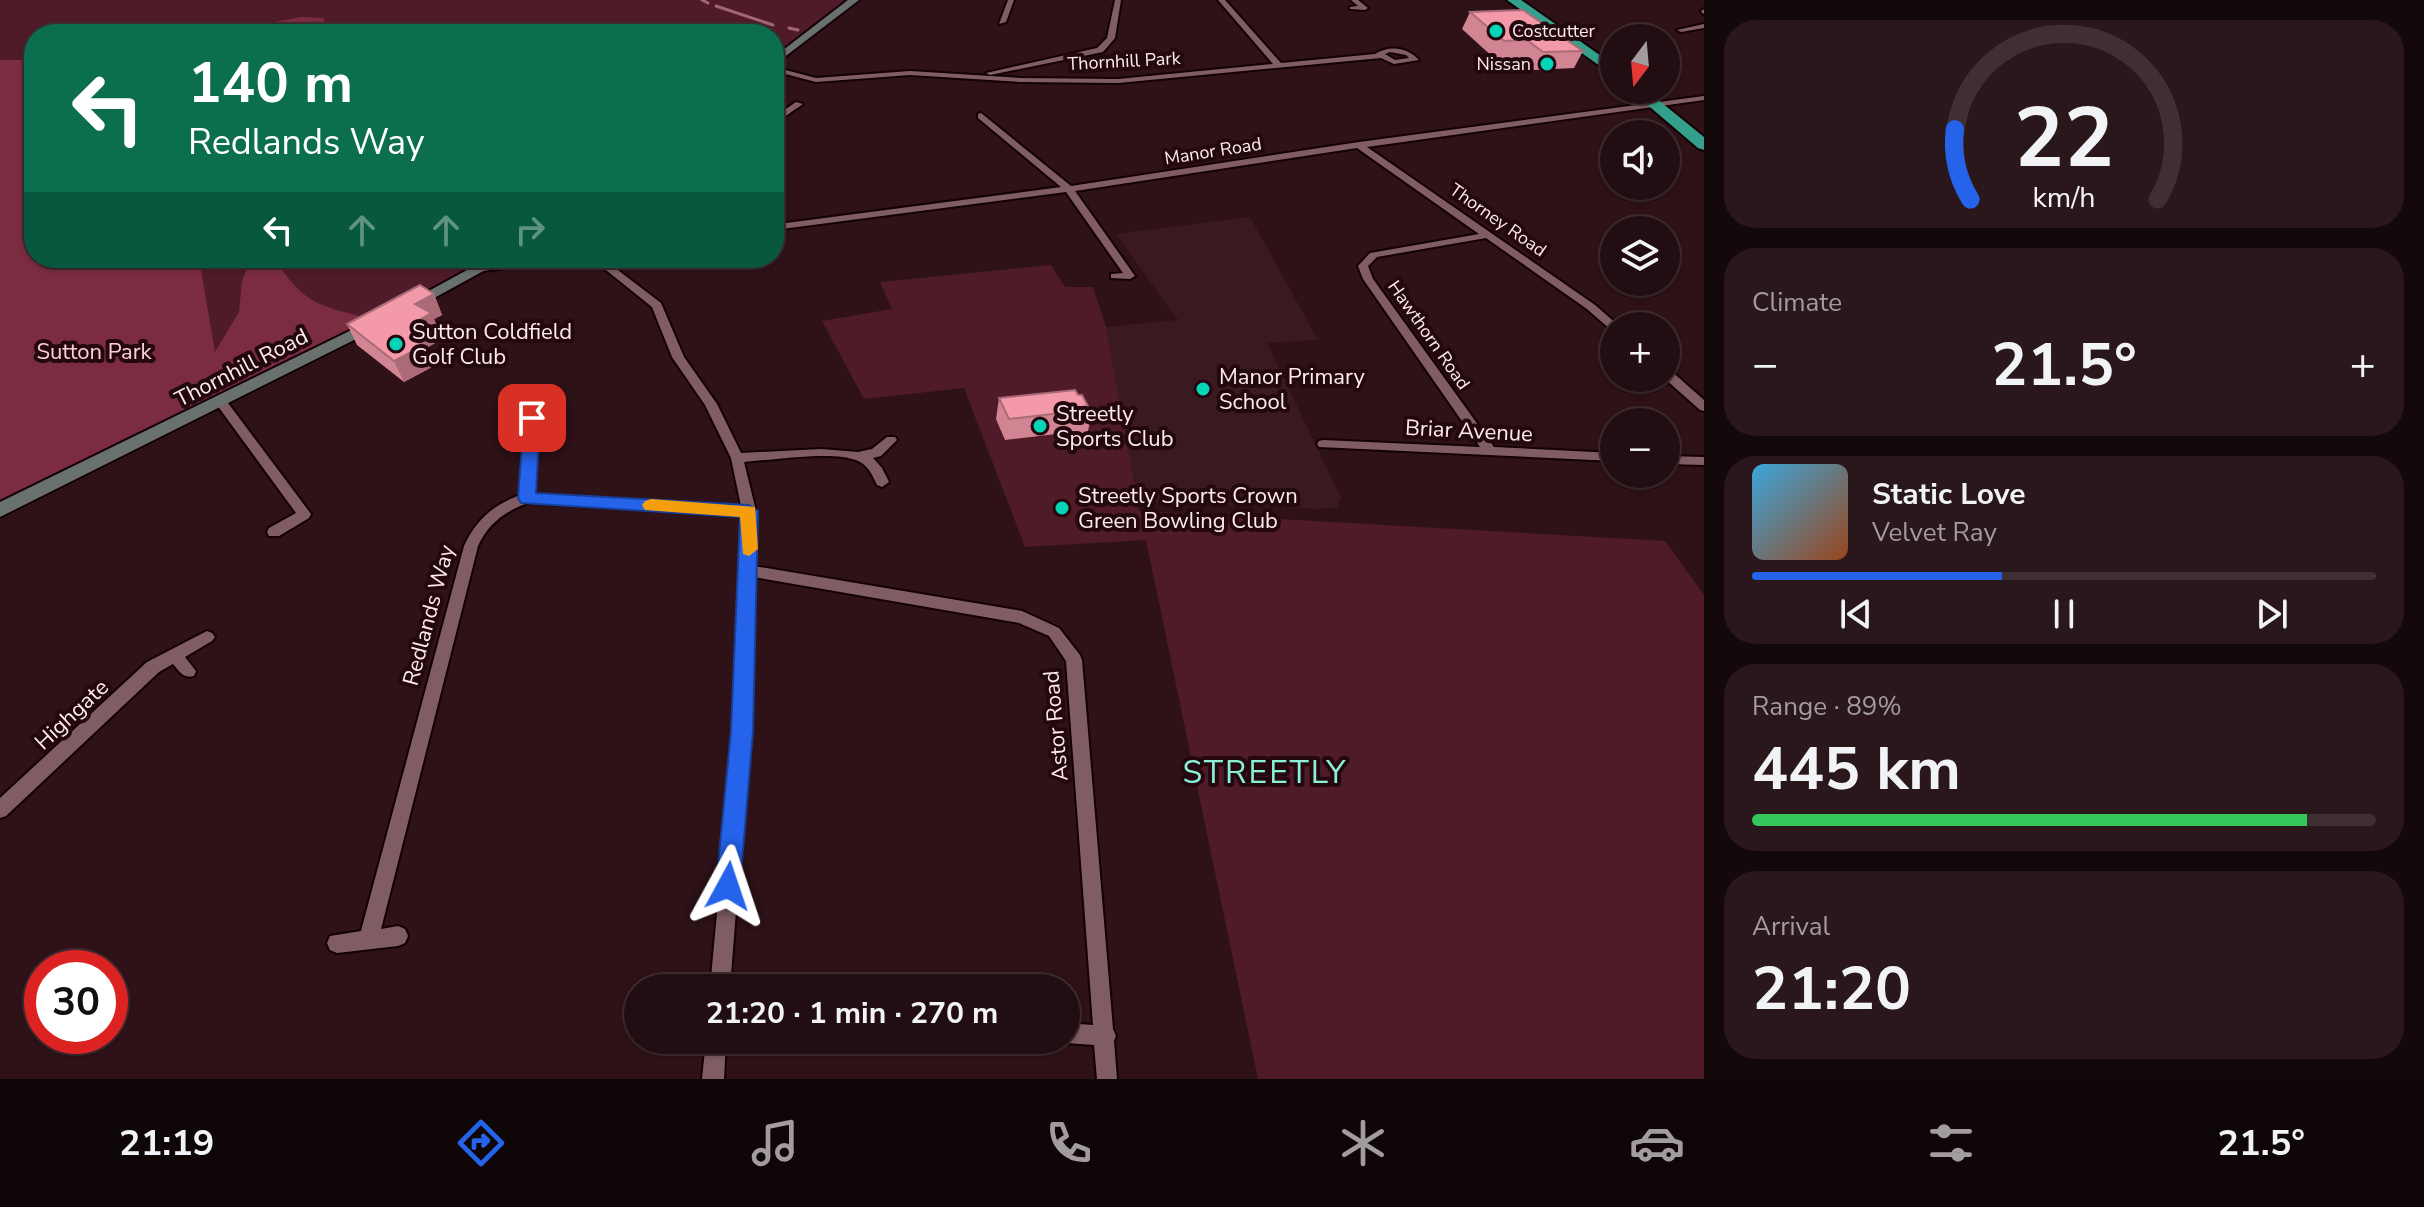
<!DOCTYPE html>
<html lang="en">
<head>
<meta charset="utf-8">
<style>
	body { margin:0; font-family:"Nunito Sans",sans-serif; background:#2a171b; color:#f1f3f6; height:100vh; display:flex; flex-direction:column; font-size:30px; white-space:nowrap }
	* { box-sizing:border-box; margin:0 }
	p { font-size:26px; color:#a29c9f }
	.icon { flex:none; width:44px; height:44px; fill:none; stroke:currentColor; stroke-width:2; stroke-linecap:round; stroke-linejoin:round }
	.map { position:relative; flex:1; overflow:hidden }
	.sheet { display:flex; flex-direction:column; gap:20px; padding:20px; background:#13080a; width:720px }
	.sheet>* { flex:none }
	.guide { position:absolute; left:24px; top:24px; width:760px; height:244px; border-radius:32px; box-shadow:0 2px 6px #0004,0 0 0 2px #3f2e32; background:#0b6e4f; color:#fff; overflow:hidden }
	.needle { width:52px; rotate:196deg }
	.fabs { position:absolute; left:1600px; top:24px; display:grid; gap:16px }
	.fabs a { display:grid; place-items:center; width:80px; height:80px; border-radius:50%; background:#220e12; box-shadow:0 2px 6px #0004,0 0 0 2px #3f2e32; font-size:40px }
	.speed { position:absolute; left:24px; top:950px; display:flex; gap:16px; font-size:40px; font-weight:700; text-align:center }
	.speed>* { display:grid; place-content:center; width:104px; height:104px; border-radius:50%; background:#220e12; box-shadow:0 2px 6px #0004,0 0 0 2px #3f2e32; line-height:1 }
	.speed .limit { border:12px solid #d22; background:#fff; color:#111 }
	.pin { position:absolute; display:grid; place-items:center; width:68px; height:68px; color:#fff; margin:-34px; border-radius:16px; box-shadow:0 4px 12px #0006 }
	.me { position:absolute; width:88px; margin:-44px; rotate:5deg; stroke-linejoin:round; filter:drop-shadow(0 0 6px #0008) }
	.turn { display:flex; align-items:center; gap:28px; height:168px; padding:0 32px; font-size:36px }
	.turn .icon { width:104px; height:104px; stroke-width:2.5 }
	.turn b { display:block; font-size:56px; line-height:68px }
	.lanes { display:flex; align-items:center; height:76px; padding:0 32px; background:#0003; justify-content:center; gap:40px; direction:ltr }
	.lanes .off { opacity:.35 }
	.big { font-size:60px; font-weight:700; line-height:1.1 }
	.sheet .tile { flex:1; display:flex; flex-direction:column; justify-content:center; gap:12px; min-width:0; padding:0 28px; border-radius:32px; background:#2a171b }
	.sheet .dial { align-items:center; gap:0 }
	.dial svg { height:208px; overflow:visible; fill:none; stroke:#3f2e32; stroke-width:7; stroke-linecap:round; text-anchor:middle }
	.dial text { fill:#f1f3f6; stroke:none }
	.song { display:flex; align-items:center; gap:24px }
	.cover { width:96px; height:96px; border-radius:12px; background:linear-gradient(135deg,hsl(200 70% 55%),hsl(20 70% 35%)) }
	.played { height:8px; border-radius:4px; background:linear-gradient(90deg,#2563eb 40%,#3f2e32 40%) }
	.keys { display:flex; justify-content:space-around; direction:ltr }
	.heat { display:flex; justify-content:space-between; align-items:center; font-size:44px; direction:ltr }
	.charge { height:12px; border-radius:6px; background:linear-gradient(90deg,#34c759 89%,#3f2e32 0) }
	.trip { position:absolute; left:624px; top:974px; width:456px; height:80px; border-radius:40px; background:#220e12; box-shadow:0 2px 6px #0004,0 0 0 2px #3f2e32; font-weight:700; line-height:80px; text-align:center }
	.menu { display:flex; height:128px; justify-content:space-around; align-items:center; background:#0e0607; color:#a29c9f }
	.menu .icon { width:56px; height:56px }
	.menu .selected { color:#2563eb }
	.menu b { font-size:36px; color:#f1f3f6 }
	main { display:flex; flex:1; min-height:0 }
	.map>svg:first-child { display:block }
	.built { fill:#3b1921 }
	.green { fill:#501b28 }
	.forest { fill:#7b2c40 }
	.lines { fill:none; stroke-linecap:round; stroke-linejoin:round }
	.stream { stroke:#a36675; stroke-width:3 }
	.street-casing { stroke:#140104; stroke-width:4 }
	.secondary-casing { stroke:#140104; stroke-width:4 }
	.highway-casing { stroke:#140104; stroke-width:4 }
	.street { fill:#7f5d63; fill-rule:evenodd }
	.secondary { fill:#68716f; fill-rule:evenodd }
	.highway { fill:#349f8a; fill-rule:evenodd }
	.wall { fill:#d18492 }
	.shaded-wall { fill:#aa6b77 }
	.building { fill:#f399aa; stroke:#aa6b77; stroke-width:2 }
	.route { fill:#2563eb; stroke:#184099; stroke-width:2 }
	.slow { fill:#f59e0b }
	.poi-dot { fill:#04d5b6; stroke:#23090f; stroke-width:3 }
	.labels { text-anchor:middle; stroke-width:8; stroke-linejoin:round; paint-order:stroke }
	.far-poi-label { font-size:18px; fill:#feeaed; stroke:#23090f; text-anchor:start }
	.far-street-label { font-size:18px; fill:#feeaed; stroke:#23090f }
	.poi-label { font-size:22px; fill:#feeaed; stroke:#23090f; text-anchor:start }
	.park-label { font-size:22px; fill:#ffced6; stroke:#23090f }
	.street-label { font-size:22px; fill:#feeaed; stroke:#23090f }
	.near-quarter-label { font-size:32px; letter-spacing:2px; fill:#8cefd8; stroke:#23090f }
</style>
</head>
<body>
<main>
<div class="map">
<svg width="1704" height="1079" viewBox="0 0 1704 1079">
	<rect width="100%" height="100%" fill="#2e1218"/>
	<!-- built -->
	<path class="built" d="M1250,217L1318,340L1267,343L1341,498L1337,507L1320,509L1136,501L1106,327L1178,320L1116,234Z"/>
	<!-- green -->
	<path class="green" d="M0,0H848L774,58V34H34V258H490L354,328L328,344L0,501Z
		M1051,265L1065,287H1093L1106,327L1139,511L1665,541L1704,595V1079H1258L1146,540L1025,547L964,388L864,399L822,321L892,309L880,282Z"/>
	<!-- forest -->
	<path class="forest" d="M302,17L323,18L330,34H239L269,23Z
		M0,60H34V258H199L215,352L239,312L242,281L251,258H274C303,303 318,306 368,318L328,344L0,501Z"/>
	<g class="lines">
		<!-- stream -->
		<path class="stream" d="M702,0L708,3
			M716,6L773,25
			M789,28L798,30"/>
		<!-- street casing -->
		<g class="street-casing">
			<path id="street" d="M1008,0H1014L1006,22L999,24Z
				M1115,0H1121L1115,38L1103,52L990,75L986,73L1097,48L1107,38Z
				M1218,0H1225L1281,63L1375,54C1389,45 1407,47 1419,60L1394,64L1381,58L1118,83L1020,82L910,75L816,82L774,71V67L816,78L910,71L1020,78L1118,79L1273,64ZM1390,52L1406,55L1409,58L1395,60L1385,54Z
				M1351,0H1358L1368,8L1365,10L1350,9V7L1358,6Z
				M1704,9V14L1702,13L1701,11Z
				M1704,24V28L1681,32L1677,30Z
				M1704,96V100L1367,147L1595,305L1618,325L1614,326V330L1610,329L1587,309L1486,238L1377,257L1368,266L1373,279L1494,447L1614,453V461L1319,447L1317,444L1319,441L1323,440L1480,447L1363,279L1358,266L1370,253L1479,234L1357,148L1075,191L1135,276L1130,279L1111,278V274L1123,273L1066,192L774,230V224H776L774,203L779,206L786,223L1061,187L978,118V114L981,113L1071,186L1359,142Z
				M796,102L803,104L774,124V117Z
				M532,258H559L554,261L483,271L478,268L483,265Z
				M591,258H602L661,303L684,357L717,404L741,453L821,449L858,452L872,449L887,437H895L897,440L881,456L873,458L882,468L889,482L882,487L877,485C872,475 869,466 858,461C835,450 772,460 744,462L756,511L754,566L1022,611L1059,628L1080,655L1082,660L1113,1029L1116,1036L1114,1041L1117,1079H1097L1094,1045L1066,1043L1059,1040H1066V1023L1093,1025L1066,661L1049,636L1019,623L754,577L750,731L730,988H710L734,731L742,516L528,503C505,511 488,524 478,546L381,929L398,926L405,929L408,936L405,943L398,946L337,953L330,950L327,943L330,936L361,931L464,546C476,520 493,505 520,495L528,415L532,414L538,418L534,494L741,506L731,458L705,405L672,357L652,307Z
				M1666,369L1670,370L1704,400V411L1700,410L1664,378Z
				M221,398L225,399L311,514L309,518L279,536H269L267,532L269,528L296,513L217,405L215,402Z
				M1666,456L1704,457V465L1666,464Z
				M207,631L212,633L215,637L212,641L185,657L196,671L194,676C183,679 179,671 173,664L159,672L6,816L0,818V798L147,662Z
				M706,1040H726L724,1079H702Z"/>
		</g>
		<!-- secondary casing -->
		<g class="secondary-casing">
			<path id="secondary" d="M848,0H859L774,65V57Z
				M489,258H507L416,308L411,310L403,305Z
				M376,318L384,323L382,326L0,517V502Z"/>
		</g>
		<!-- highway casing -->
		<g class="highway-casing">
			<path id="highway" d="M1507,0H1521L1614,65V76Z
				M1630,90H1646L1704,137V150L1698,148Z"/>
		</g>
		<!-- street -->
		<use href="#street" class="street"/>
		<!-- secondary -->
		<use href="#secondary" class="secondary"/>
		<!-- highway -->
		<use href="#highway" class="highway"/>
	</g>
	<!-- wall -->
	<path class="wall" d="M1470,12L1583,51L1574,68L1534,70L1518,58L1495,59L1462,29Z
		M434,294L442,315L434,319L440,334L433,338L435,343L425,349L432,367L404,382L357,345L347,324Z
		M1078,395L1092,414L1087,435L1067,437L1065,433L1005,440L996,419L999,398Z"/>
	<!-- shaded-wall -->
	<path class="shaded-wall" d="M434,294L442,315L434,319L440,334L433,338L435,343L425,349L432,367L404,382L394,361L412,338L415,304Z"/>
	<!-- building -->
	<path class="building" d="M1523,10L1583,51L1543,52L1527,40L1504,41L1470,12Z
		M420,285L434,294L415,304L431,313L421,319L427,323L413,331L419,335L412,338L423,346L394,361L347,324Z
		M1075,390L1078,395H1082L1092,414L1072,416L1069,412L1009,419L999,398Z"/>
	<!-- route -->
	<path class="route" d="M532,413L540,418L536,493L749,505L758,511L753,731L740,886L737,895L728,898L720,895L716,886L731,731L740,517L521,503L518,498L524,418Z"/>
	<!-- slow -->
	<path class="slow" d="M651,499L755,507L758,549L749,556L743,554L740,517L645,510L642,505L645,501Z"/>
	<!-- markers -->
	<g class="poi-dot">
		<circle cx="1496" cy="31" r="8"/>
		<circle cx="1547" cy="64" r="8"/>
		<circle cx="396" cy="344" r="8"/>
		<circle cx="1203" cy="389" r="8"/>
		<circle cx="1040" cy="426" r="8"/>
		<circle cx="1062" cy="508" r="8"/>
	</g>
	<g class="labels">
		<!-- far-poi labels -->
		<g class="far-poi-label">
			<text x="1512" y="37">Costcutter</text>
			<text x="1531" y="70" text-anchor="end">Nissan</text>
		</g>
		<!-- far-street labels -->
		<g class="far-street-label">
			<text transform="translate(1124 61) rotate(-3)" y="6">Thornhill Park</text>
			<text transform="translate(1213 151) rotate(-9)" y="6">Manor Road</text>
			<text transform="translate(1498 220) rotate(35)" y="6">Thorney Road</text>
			<text transform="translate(1429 335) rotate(55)" y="6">Hawthorn Road</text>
		</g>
		<!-- poi labels -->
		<g class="poi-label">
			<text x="412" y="339">Sutton Coldfield<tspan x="412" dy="25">Golf Club</tspan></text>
			<text x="1219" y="384">Manor Primary<tspan x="1219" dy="25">School</tspan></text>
			<text x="1056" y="421">Streetly<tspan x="1056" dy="25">Sports Club</tspan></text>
			<text x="1078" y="503">Streetly Sports Crown<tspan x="1078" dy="25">Green Bowling Club</tspan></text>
		</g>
		<!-- park labels -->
		<g class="park-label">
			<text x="94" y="359">Sutton Park</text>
		</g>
		<!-- street labels -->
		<g class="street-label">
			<text transform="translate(241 367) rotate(-27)" y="8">Thornhill Road</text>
			<text transform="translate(1469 430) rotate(3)" y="8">Briar Avenue</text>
			<text transform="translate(428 615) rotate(-75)" y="8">Redlands Way</text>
			<text transform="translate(71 714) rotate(-43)" y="8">Highgate</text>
			<text transform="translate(1055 726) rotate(-95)" y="8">Astor Road</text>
		</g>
		<!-- near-quarter labels -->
		<g class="near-quarter-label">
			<text x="1265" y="783">STREETLY</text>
		</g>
	</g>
</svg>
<div class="fabs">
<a><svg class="needle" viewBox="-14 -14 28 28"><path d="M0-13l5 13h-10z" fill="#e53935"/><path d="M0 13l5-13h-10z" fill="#a29c9f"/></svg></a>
<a><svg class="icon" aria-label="sound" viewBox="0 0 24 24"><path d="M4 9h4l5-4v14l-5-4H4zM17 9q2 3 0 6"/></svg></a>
<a><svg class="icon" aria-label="layers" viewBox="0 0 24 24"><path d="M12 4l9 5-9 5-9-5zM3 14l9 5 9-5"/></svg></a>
<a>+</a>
<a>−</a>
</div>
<div class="speed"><div class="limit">30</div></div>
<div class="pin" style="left:532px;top:418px;background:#d93025"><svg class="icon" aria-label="arrive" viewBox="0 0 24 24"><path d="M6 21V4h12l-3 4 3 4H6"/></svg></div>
<svg class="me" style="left:728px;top:886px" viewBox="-20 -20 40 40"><path d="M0-17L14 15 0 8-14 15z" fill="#2563eb" stroke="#fff" stroke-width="4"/></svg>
<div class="trip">21:20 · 1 min · 270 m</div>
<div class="guide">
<div class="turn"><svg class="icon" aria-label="left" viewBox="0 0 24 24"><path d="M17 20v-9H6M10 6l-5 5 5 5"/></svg><div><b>140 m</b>Redlands Way</div></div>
<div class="lanes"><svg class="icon" aria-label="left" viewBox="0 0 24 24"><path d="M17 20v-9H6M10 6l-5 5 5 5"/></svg><svg class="icon off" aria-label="ahead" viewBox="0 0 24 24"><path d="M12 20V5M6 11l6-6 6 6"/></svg><svg class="icon off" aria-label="ahead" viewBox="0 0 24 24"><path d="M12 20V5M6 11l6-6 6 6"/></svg><svg class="icon off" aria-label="right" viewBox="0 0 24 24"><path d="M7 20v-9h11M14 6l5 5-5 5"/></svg></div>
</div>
</div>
<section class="sheet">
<div class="tile dial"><svg viewBox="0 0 100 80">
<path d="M14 69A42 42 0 1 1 86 69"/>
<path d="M14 69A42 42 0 0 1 8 42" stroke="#2563eb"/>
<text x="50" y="56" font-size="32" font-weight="700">22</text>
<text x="50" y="72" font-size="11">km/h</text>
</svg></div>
<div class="tile"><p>Climate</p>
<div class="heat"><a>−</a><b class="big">21.5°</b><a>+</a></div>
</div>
<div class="tile">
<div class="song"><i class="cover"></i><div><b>Static Love</b><p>Velvet Ray</p></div></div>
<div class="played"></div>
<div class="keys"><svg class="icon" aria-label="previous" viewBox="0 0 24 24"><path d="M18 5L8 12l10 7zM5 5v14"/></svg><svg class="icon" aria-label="pause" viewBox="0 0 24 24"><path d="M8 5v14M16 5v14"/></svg><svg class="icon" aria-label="next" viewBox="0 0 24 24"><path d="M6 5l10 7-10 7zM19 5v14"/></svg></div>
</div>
<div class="tile"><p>Range · 89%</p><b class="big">445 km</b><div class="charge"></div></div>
<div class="tile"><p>Arrival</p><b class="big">21:20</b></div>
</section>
</main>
<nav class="menu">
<b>21:19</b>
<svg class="icon selected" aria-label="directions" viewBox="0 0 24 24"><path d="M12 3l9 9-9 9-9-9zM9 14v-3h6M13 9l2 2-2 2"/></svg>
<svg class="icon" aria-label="music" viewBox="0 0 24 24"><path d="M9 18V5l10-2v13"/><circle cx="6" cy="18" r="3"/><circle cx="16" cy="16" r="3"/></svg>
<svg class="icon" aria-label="phone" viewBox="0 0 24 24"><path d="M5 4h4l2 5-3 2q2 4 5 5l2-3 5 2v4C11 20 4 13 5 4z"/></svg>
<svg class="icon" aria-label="climate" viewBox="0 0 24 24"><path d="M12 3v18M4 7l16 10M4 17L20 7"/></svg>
<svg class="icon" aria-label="car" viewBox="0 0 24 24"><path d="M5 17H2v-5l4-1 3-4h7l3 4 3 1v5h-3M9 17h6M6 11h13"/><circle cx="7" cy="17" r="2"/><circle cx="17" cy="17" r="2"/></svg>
<svg class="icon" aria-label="filters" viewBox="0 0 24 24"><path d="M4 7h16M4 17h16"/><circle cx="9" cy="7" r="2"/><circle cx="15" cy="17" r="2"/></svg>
<b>21.5°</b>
</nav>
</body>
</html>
